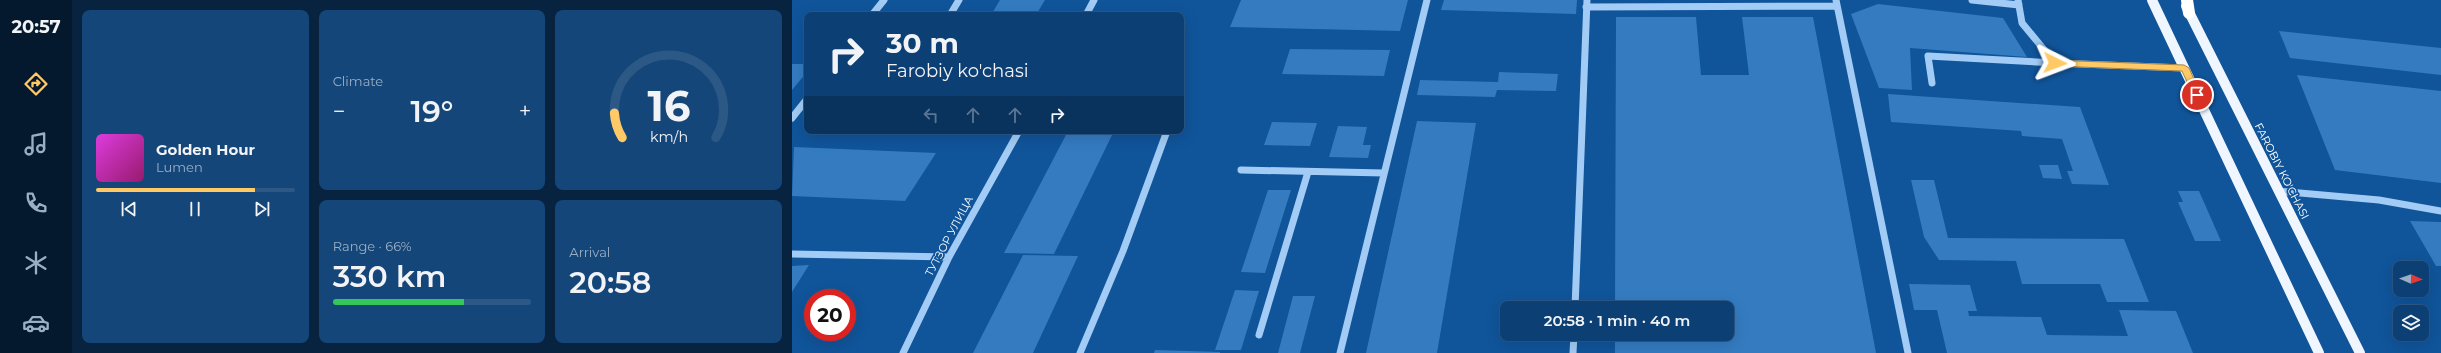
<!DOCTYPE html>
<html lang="en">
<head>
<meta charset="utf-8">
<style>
	body { margin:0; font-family:Montserrat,sans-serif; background:#154679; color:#f1f3f6; height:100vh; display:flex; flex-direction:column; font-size:15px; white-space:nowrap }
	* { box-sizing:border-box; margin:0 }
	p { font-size:13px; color:#9aafc5 }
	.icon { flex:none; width:22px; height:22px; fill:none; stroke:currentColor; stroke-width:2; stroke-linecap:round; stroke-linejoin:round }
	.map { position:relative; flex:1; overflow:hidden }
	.details { display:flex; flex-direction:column; gap:10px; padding:10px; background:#072340; width:720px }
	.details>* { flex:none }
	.top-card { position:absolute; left:12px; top:12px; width:380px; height:122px; border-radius:8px; box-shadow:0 4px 16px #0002,0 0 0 1px #2c5886; background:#0c3f74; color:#f1f3f6; overflow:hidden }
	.needle { width:26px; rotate:92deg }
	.fabs { position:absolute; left:1601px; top:261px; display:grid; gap:8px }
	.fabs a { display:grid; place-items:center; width:36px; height:36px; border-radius:8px; background:#0c3f74; box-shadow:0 4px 16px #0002,0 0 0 1px #2c5886; font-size:20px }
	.speed { position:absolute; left:12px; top:289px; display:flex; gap:8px; font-size:20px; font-weight:700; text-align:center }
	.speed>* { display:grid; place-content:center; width:52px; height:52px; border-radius:50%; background:#0c3f74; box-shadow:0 4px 16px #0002,0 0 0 1px #2c5886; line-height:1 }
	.speed .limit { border:6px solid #d22; background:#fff; color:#111 }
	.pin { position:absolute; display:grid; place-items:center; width:34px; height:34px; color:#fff; margin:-17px; border:2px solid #fff; border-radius:50%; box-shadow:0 1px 4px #0007 }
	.me { position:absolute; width:44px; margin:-22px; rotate:93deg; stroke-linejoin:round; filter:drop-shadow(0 0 3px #0008) }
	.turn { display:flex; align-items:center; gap:14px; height:84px; padding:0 16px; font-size:18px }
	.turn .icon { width:52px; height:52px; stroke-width:2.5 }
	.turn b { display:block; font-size:28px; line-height:34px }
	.lanes { display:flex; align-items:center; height:38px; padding:0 16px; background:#0003; justify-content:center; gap:20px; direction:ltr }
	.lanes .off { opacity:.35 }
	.big { font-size:30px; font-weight:600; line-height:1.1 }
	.details .widget { flex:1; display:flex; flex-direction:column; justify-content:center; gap:6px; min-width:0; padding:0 14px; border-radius:8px; background:#154679 }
	.details .dial { align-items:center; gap:0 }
	.dial svg { height:104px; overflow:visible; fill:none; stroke:#2c5886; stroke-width:7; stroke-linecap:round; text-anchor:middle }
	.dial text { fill:#f1f3f6; stroke:none }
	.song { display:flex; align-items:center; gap:12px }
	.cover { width:48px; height:48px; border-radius:6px; background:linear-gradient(135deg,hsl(300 70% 55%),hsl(320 70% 35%)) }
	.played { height:4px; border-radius:2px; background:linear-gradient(90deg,#ffca65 80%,#2c5886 80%) }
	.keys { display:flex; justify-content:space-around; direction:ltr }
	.heat { display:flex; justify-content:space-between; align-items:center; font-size:22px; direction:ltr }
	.charge { height:6px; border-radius:3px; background:linear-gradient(90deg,#34c759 66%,#2c5886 0) }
	.details .tiles { flex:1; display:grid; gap:10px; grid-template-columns:repeat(3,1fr) }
	.widget:first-child { grid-row:span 2 }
	.trip { position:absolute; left:708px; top:301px; width:234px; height:40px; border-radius:8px; background:#0c3f74; box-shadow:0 4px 16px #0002,0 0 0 1px #2c5886; font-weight:600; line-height:40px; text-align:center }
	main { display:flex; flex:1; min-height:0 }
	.tab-bar { display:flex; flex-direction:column; width:72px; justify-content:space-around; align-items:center; background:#05192e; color:#9aafc5 }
	.tab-bar .icon { width:28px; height:28px }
	.tab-bar .current { color:#ffca65 }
	.tab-bar b { font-size:18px; color:#f1f3f6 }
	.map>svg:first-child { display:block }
	.building { fill:#347bc0 }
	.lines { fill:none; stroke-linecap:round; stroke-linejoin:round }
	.minor { stroke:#a2ccf5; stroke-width:7 }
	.major { stroke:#eff6ff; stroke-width:10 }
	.highway { stroke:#fff; stroke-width:12 }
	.route { fill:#ffca65; stroke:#a68342 }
	.labels { text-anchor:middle; stroke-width:3.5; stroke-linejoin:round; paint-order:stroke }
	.street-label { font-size:11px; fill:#fff; stroke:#10549a }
</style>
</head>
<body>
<main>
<nav class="tab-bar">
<b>20:57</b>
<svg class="icon current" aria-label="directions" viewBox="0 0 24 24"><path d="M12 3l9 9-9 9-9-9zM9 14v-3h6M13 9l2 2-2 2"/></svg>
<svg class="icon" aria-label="music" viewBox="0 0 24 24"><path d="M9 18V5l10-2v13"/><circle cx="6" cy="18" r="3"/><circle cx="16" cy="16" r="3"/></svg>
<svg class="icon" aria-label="phone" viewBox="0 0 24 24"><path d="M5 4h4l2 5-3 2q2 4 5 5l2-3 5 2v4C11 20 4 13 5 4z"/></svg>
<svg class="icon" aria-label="climate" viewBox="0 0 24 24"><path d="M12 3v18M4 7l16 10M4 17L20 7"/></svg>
<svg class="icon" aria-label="car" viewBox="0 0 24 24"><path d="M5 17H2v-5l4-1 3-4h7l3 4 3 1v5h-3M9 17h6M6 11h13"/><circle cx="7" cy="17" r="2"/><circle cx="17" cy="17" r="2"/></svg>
</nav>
<section class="details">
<div class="tiles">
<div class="widget">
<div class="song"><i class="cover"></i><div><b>Golden Hour</b><p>Lumen</p></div></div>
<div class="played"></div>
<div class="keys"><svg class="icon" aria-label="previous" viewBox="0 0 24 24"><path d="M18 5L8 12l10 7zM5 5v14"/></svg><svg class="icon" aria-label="pause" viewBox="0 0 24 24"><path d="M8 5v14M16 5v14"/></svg><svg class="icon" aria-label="next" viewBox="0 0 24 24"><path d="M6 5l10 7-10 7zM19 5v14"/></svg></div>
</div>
<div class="widget"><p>Climate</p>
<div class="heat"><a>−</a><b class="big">19°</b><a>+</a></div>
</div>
<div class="widget dial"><svg viewBox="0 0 100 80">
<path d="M14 69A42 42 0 1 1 86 69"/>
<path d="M14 69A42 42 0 0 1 8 50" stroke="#ffca65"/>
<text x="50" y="56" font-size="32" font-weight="700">16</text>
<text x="50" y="72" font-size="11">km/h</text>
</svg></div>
<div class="widget"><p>Range · 66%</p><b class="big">330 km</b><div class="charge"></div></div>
<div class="widget"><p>Arrival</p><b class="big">20:58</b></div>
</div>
</section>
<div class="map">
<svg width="1649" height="353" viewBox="0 0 1649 353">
	<rect width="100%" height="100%" fill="#10549a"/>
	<!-- building -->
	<path class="building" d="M208,0H253L244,15H199Z
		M449,0H616L608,31L438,27Z
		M652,0H785L784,14L649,10Z
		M1086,4L1211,18L1235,57L1118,48L1120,90L1087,88L1059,14Z
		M824,17H904L909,75H957L950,17H1021L1084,353H823V334H935V308H823Z
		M1487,31L1649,48V75L1498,58Z
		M498,49L598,50L592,76L490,74Z
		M0,64H15V72L0,90Z
		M707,72L766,74L764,91L705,90L703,97L625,95L628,80L706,82Z
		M1505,75L1649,91V183L1543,170Z
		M1096,94L1288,107L1317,185L1280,184L1275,171H1281L1270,139L1230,136L1229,131L1099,122Z
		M625,121L684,123L645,353H574Z
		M480,122L525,123L518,146L472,145Z
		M546,126L575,127L571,145H579L576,158L537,157Z
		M276,131H322L262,254L212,253Z
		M2,147L144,153L113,201L0,196Z
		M1247,165H1266L1270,179L1251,178Z
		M1119,180H1142L1156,238L1332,239L1357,302H1315L1308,284H1230L1224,261L1147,260L1132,237Z
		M476,190H499L473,273L449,272Z
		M1386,191H1407L1429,241H1403L1386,202H1391Z
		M1618,221L1649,222V266H1644Z
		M231,255L286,256L241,353H181Z
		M17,265L0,292V266Z
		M1117,284L1178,285L1185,311H1176L1177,316L1249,317L1255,335L1336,336L1327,310L1384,311L1401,353H1155L1145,310H1122Z
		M443,290L467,291L449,350H423Z
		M501,296H523L508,353H486Z
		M363,350L428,352V353H362Z"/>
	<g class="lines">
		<!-- minor -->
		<path class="minor" d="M1044,0L1116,353
			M1180,0L1227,5
			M1226,0L1230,23L1263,63L1392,68
			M794,7L1045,6
			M80,15L92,0
			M158,15L167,0
			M294,15L302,0
			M1140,83L1136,56L1263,63
			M0,118L15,99
			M449,170L592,173
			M1486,191L1587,200L1649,211
			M0,254L157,257
			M783,308L795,0
			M467,335L516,172
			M111,353L157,257L227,131
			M288,353L331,251L375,131
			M548,353L635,0
			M781,353L782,334"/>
		<!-- major -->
		<path class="major" d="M1360,0L1527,353
			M1394,6L1568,353"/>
		<!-- highway -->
		<path class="highway" d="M1395,0L1397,13"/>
	</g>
	<!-- route -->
	<path class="route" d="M1260,60L1392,65L1397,68L1409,95L1408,97H1402L1390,71L1263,66L1260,65Z"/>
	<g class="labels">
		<!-- street labels -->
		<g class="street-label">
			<text transform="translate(1490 171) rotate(63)" y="4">FAROBIY KO'CHASI</text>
			<text transform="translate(157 236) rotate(-62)" y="4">ТУТЗОР УЛИЦА</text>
		</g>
	</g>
</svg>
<div class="fabs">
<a><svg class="needle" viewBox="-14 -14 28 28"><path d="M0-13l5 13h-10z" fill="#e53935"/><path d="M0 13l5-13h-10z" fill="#9aafc5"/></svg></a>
<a><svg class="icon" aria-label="layers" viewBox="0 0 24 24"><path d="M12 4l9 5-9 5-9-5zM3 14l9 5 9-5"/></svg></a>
</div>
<div class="speed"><div class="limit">20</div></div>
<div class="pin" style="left:1405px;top:95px;background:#d93025"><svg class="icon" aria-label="arrive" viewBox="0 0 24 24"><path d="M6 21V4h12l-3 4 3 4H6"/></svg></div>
<svg class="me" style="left:1263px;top:63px" viewBox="-20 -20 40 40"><path d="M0-17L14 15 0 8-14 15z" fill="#ffca65" stroke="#fff" stroke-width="4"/></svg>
<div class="trip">20:58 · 1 min · 40 m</div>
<div class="top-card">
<div class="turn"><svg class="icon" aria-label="right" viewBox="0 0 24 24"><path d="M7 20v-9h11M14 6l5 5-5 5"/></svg><div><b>30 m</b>Farobiy ko'chasi</div></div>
<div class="lanes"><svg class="icon off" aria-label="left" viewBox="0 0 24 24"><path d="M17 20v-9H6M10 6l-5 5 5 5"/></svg><svg class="icon off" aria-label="ahead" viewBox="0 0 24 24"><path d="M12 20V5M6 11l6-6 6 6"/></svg><svg class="icon off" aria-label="ahead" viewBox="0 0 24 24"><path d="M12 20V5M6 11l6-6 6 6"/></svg><svg class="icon" aria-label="right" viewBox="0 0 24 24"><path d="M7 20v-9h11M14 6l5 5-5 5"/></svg></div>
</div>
</div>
</main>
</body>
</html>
